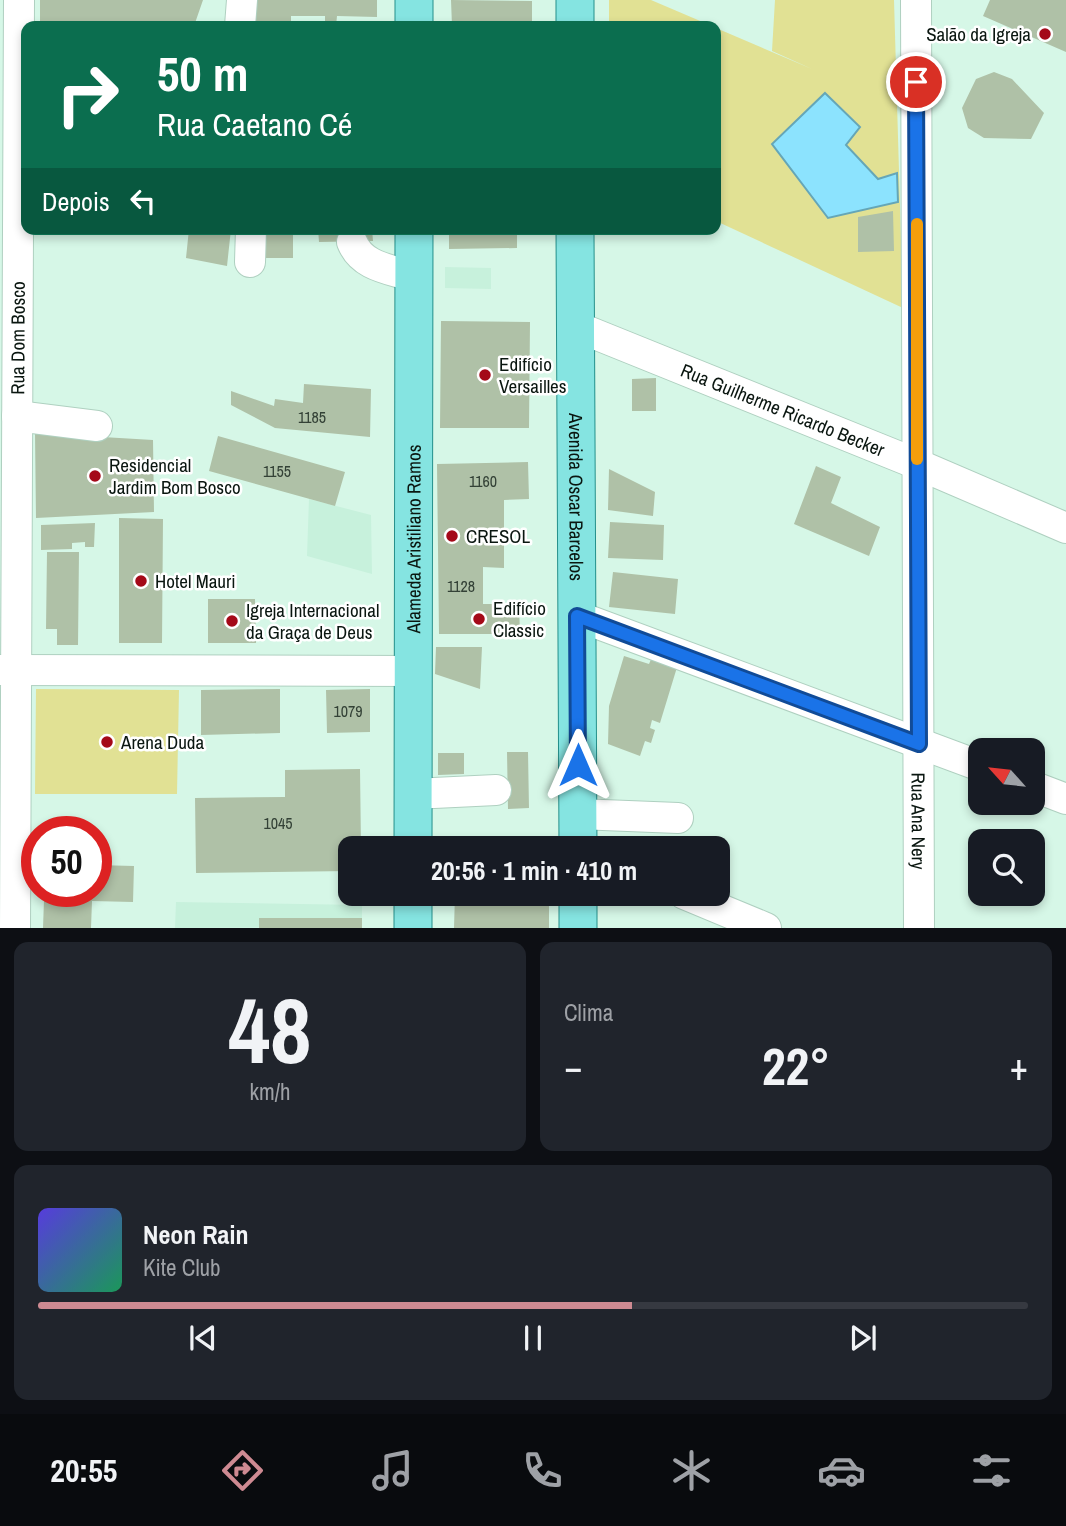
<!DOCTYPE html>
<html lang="pt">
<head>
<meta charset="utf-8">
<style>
	body { margin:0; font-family:"Archivo Narrow",sans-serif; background:#20242c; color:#f1f3f6; height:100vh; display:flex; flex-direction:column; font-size:26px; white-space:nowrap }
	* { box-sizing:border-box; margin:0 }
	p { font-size:23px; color:#9ea1a6 }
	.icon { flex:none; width:38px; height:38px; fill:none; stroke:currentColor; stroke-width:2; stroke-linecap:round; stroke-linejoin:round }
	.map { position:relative; height:928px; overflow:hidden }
	.panel { display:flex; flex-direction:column; gap:14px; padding:14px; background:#0d0f14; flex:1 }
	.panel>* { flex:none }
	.hud { position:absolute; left:21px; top:21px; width:700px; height:214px; border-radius:14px; box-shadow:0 4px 10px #0003; background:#0b6e4f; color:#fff; overflow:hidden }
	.needle { width:46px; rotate:297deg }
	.buttons { position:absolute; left:968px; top:738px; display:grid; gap:14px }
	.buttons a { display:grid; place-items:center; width:77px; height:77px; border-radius:14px; background:#171b24; box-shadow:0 4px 10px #0003; font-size:35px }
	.speed { position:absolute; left:21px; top:816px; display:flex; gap:14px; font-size:35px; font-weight:700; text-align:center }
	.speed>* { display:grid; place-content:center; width:91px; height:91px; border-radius:50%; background:#171b24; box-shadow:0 4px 10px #0003; line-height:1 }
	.speed .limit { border:10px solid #d22; background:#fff; color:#111 }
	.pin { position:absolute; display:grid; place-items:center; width:60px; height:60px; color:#fff; margin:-30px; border:4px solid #fff; border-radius:50%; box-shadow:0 2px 7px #0007 }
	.me { position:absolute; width:77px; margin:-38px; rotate:0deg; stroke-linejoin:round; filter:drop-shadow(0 0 5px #0008) }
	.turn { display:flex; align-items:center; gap:24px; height:147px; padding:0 21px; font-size:32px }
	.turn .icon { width:91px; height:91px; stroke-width:2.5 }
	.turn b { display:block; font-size:49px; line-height:60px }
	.then { display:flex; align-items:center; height:66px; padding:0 21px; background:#0003; gap:14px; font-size:26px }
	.big { font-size:52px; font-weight:800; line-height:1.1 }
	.panel .widget { flex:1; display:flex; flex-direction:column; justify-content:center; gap:10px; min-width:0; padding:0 24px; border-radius:14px; background:#20242c }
	.panel .dial { align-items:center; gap:0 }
	.dial b { font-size:91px; line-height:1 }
	.song { display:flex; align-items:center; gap:21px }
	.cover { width:84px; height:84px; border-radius:10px; background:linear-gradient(135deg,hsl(250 70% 55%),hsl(150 70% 35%)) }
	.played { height:7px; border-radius:4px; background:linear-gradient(90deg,#ce8a92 60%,#363941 60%) }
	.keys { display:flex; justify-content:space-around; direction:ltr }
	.heat { display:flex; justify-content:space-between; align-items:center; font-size:38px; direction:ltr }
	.panel .tiles { flex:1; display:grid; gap:14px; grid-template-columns:1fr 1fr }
	.widget:last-child { grid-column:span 2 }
	.trip { position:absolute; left:338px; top:836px; width:392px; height:70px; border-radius:14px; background:#171b24; box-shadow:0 4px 10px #0003; font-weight:800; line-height:70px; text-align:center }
	.dock { display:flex; height:112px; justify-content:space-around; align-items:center; background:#090b0e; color:#9ea1a6 }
	.dock .icon { width:49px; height:49px }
	.dock .on { color:#ce8a92 }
	.dock b { font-size:32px; color:#f1f3f6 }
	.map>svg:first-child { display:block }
	.built { fill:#c7f1dc }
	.green { fill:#e1e194 }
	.water { fill:#8ce3fe; stroke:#65a6b7; stroke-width:2 }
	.building { fill:#afc1a7 }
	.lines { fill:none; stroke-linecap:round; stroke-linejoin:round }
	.minor-casing { stroke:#afd0c0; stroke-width:32 }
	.major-casing { stroke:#25908b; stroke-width:39 }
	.minor { stroke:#fff; stroke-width:30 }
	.major { stroke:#85e4e1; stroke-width:37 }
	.route-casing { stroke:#114b97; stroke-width:18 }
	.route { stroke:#1a73e8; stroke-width:12 }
	.slow { stroke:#f59e0b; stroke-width:12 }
	.poi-dot { fill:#a40918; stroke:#fff; stroke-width:2.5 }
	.labels { text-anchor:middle; stroke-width:5; stroke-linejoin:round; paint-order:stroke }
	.number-label { font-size:16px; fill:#334136 }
	.poi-label { font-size:19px; fill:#0a1610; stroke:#fff; text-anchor:start }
	.street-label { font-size:19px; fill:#0a1610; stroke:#fff }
</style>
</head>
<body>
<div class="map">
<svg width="1066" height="928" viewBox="0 0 1066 928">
	<rect width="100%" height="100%" fill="#d6f7e7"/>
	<!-- built -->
	<path class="built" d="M445,267L491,268V289L445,288Z
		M309,499L371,515L372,574L307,556Z
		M176,902L362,905V927L175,928Z"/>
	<!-- green -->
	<path class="green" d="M609,0H651L712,26H609Z
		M775,0H894L903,308L716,221V28L812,69L772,51Z
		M36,689L179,690L177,794H35Z"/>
	<!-- water -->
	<path class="water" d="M825,93L860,127L846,145L878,179L897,173L898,202L828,218L772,144Z"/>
	<!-- building -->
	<path class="building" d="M40,0H203L194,26H45L40,24Z
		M252,0H377V17L337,16L336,26H325V16H291V26H252Z
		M451,0L532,1V26H452Z
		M990,0H1066V52L983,16Z
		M994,72L1012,79L1044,113L1031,139L984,138L968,128L962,108L976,79Z
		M893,211L894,251L858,252V217Z
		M189,229H231L227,266L186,258Z
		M265,229H293V258H265Z
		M318,229H372L373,241L319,242Z
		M449,229H517V248L449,249Z
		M441,321L530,322L529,428H440Z
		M656,378V411H632V379Z
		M304,384L371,389L370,437L275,428L231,405V391L274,406L275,399L303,403Z
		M35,433L153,440L154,512L36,518Z
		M218,436L345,472L335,506L209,471Z
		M528,462L529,499L504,500V568L483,567V604H519L520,634H439L437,464Z
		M816,466L841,477L831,503L880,527L869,556L794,524Z
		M609,469L655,492L653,516L608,510Z
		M119,518L163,519L162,643H119Z
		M610,522L664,525L663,560L608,558Z
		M95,523L94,547H85V542L72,543V549L41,550V525Z
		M47,552H79L78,645H57V629H46Z
		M613,572L678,579L675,614L609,607Z
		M208,599H255L256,643H208Z
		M436,647H482L480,689L435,674Z
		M653,655L678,664L660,723L652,720L650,728L655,730L651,743L645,741L640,756L608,744L609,706L624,656L649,664Z
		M280,689V733L201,735V690Z
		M370,689V732L327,733L326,690Z
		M507,752H528L529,808L508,809Z
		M438,753H464V774L438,775Z
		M360,769L361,849H350V871L196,873L195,798L285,797V770Z
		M57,825H93L92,831H57Z
		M96,865L134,866L133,902L92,901L91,928H43L44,900H55L56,891H96Z
		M455,894H549V928H454Z
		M259,918H362V928H259Z"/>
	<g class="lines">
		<!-- minor casing -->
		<g class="minor-casing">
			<g id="minor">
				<path id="s1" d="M916,0L919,928"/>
				<path d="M240,26L242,0"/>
				<path d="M352,242C362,267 390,269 414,277"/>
				<path d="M250,262L251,229"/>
				<path id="s2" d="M575,326L917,464L1066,528"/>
				<path d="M17,416L97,426"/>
				<path d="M577,616L980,766"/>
				<path d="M0,670L413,671"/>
				<path d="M1032,786L1066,799"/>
				<path d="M413,794L496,790"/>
				<path d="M578,814L678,818"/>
				<path d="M684,894L766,928"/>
				<path id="s3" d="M15,928L19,0"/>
			</g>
		</g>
		<!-- major casing -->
		<g class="major-casing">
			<g id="major">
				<path d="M575,0V26"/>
				<path d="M414,26V0"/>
				<path id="s4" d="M575,229L578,849"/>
				<path id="s5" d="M413,849L414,229"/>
				<path d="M578,894V928"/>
				<path d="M413,928V894"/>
			</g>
		</g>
		<!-- minor -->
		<use href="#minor" class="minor"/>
		<!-- major -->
		<use href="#major" class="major"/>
	</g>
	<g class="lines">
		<!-- route casing -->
		<g class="route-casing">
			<path id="route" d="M578,765L577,616L919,744L916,82"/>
		</g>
		<!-- route -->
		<use href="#route" class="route"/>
		<!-- slow -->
		<path class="slow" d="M917,224V459"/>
	</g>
	<!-- markers -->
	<g class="poi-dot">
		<circle cx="1045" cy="34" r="7"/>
		<circle cx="485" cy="375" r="7"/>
		<circle cx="95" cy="476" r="7"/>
		<circle cx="452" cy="536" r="7"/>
		<circle cx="141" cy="581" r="7"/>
		<circle cx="479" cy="619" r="7"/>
		<circle cx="232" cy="621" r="7"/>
		<circle cx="107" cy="742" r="7"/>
	</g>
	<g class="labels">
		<!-- number labels -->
		<g class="number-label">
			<text x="312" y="423">1185</text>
			<text x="277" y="477">1155</text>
			<text x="483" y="487">1160</text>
			<text x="461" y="592">1128</text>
			<text x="348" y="717">1079</text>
			<text x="278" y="829">1045</text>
		</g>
		<!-- poi labels -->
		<g class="poi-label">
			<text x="1031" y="41" text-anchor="end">Salão da Igreja</text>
			<text x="499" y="371">Edifício<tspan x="499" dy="22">Versailles</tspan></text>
			<text x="109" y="472">Residencial<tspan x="109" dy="22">Jardim Bom Bosco</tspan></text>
			<text x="466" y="543">CRESOL</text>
			<text x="155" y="588">Hotel Mauri</text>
			<text x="493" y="615">Edifício<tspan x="493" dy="22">Classic</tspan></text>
			<text x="246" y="617">Igreja Internacional<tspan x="246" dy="22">da Graça de Deus</tspan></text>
			<text x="121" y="749">Arena Duda</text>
		</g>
		<!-- street labels -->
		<g class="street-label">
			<text dy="7" stroke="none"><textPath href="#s3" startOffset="590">Rua Dom Bosco</textPath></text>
			<text dy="7" stroke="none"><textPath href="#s2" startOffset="224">Rua Guilherme Ricardo Becker</textPath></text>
			<text dy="7" stroke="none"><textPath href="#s4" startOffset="268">Avenida Oscar Barcelos</textPath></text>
			<text dy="7" stroke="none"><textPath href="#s5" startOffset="310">Alameda Aristiliano Ramos</textPath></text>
			<text dy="7" stroke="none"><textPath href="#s1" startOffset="821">Rua Ana Nery</textPath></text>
		</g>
	</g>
</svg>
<div class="buttons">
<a><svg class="needle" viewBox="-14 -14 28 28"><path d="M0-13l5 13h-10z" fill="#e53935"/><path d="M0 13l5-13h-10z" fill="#9ea1a6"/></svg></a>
<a><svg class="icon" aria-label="search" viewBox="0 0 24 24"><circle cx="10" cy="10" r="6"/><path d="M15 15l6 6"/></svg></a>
</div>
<div class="speed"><div class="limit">50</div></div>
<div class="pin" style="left:916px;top:82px;background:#d93025"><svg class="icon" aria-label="arrive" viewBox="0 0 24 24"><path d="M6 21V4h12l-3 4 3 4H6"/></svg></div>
<svg class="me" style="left:578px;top:765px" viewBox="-20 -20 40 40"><path d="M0-17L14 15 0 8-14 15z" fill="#1a73e8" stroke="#fff" stroke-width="4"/></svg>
<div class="trip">20:56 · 1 min · 410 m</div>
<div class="hud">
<div class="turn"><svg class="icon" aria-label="right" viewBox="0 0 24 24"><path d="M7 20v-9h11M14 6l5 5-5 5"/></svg><div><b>50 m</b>Rua Caetano Cé</div></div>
<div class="then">Depois<svg class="icon" aria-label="left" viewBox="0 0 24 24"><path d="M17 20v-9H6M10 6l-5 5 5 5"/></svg></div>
</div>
</div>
<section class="panel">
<div class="tiles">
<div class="widget dial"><b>48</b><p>km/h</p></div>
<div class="widget"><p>Clima</p>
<div class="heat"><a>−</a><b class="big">22°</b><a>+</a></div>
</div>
<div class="widget">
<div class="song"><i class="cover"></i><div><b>Neon Rain</b><p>Kite Club</p></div></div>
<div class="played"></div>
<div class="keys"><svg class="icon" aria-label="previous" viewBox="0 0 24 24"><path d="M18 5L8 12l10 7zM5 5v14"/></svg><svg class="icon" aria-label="pause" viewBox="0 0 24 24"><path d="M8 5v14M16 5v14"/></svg><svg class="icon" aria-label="next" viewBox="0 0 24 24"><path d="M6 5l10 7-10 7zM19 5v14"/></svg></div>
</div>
</div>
</section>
<nav class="dock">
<b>20:55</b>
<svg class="icon on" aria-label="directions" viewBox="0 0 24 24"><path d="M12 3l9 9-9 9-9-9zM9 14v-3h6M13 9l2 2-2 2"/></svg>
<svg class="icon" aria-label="music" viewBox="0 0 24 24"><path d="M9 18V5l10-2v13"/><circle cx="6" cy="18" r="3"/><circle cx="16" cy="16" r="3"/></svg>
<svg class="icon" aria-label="phone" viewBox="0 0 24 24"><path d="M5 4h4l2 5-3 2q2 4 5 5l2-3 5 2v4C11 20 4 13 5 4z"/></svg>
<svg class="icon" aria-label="climate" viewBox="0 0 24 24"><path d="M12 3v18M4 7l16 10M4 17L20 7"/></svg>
<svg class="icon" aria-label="car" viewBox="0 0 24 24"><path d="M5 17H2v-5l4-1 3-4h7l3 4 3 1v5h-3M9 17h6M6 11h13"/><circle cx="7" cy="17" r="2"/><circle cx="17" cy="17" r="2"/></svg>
<svg class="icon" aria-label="filters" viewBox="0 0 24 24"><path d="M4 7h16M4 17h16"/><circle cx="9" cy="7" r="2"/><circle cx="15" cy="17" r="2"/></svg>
</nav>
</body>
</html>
